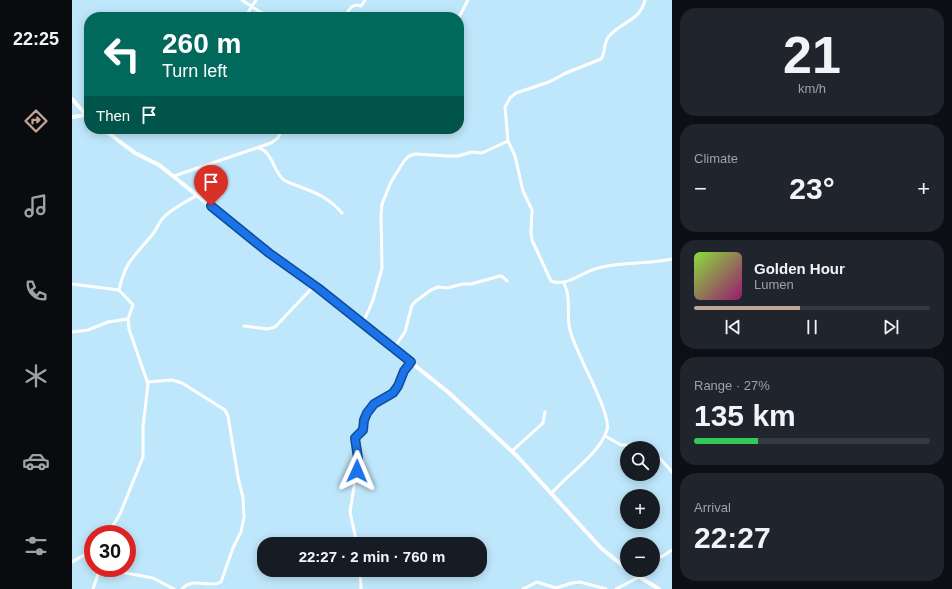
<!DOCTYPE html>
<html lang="en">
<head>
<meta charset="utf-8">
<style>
	body { margin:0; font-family:Arial,sans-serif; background:#20242c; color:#f1f3f6; height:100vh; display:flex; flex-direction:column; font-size:15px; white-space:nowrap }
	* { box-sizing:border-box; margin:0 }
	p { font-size:13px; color:#9ea1a6 }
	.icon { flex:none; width:22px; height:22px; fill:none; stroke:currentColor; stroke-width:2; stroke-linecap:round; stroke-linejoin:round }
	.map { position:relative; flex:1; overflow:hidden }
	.sheet { display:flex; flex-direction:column; gap:8px; padding:8px; background:#0d0f14; width:280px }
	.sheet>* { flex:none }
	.top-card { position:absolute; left:12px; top:12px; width:380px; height:122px; border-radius:16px; box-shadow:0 2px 10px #0003; background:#00695c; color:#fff; overflow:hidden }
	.fabs { position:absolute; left:548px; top:441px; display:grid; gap:8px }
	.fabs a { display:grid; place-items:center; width:40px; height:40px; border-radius:50%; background:#171b24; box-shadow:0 2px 10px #0003; font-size:20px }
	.speed { position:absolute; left:12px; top:525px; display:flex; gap:8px; font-size:20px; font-weight:700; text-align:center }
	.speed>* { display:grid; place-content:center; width:52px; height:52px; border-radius:50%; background:#171b24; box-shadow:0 2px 10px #0003; line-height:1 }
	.speed .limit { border:6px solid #d22; background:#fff; color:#111 }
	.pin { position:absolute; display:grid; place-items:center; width:34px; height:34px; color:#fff; margin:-41px -17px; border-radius:50% 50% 50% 0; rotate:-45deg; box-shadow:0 0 4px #0007 }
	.pin .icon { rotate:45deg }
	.me { position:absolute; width:44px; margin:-22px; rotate:1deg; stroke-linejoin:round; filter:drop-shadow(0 0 3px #0008) }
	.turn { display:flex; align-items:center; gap:14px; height:84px; padding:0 12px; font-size:18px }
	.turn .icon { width:52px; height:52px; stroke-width:2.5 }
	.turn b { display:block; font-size:28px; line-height:34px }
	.then { display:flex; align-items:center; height:38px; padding:0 12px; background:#0003; gap:8px; font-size:15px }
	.big { font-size:30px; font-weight:800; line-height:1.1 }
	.sheet .card { flex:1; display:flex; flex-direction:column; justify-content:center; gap:6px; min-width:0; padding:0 14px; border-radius:16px; background:#20242c }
	.sheet .dial { align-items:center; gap:0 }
	.dial b { font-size:52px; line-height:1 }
	.song { display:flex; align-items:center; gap:12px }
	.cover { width:48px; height:48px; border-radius:6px; background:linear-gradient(135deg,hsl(90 70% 55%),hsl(320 70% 35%)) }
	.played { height:4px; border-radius:2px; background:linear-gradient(90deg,#c2a493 45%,#363941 45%) }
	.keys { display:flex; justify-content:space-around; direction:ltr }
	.heat { display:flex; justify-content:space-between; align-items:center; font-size:22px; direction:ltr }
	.charge { height:6px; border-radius:3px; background:linear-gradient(90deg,#34c759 27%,#363941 0) }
	.trip { position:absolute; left:185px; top:537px; width:230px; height:40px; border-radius:16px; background:#171b24; box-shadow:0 2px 10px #0003; font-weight:800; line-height:40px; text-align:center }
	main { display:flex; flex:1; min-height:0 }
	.tab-bar { display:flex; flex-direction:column; width:72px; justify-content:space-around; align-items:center; background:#090b0e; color:#9ea1a6 }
	.tab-bar .icon { width:28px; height:28px }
	.tab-bar .active { color:#c2a493 }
	.tab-bar b { font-size:18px; color:#f1f3f6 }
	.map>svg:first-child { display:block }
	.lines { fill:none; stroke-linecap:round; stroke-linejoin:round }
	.street { stroke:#fff; stroke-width:3 }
	.secondary { stroke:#fff; stroke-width:4 }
	.route-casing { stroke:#114b97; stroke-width:10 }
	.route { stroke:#1a73e8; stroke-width:7 }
</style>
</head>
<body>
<main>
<nav class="tab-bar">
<b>22:25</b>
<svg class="icon active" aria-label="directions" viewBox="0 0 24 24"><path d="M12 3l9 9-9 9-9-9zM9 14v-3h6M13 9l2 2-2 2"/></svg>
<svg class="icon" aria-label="music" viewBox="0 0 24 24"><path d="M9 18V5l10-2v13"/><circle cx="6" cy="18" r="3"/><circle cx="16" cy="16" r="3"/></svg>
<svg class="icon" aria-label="phone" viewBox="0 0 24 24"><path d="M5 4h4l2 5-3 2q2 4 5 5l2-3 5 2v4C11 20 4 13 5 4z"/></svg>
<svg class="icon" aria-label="climate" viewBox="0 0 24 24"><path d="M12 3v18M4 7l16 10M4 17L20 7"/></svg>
<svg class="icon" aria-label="car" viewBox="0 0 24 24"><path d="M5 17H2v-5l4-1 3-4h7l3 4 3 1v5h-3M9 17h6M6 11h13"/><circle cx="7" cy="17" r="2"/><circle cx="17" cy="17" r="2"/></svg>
<svg class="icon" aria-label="filters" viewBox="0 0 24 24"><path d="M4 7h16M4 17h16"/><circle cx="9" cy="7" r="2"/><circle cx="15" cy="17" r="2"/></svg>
</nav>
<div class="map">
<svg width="600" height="589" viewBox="0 0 600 589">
	<rect width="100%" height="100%" fill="#bfe7fb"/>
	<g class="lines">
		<!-- street -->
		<path class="street" d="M170,0L188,12L201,17
			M573,0C569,20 549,22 537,36C531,43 534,52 529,59L494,73L477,82L444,93L438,98L433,107L436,141L443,156L451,191L460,210L459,233L460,240L479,281C494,287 509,273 523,269C548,261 575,265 600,259
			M173,17L184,0
			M273,17C277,10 279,3 289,6L293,0
			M387,17L396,0
			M186,148C201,151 201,172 212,180C216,183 222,184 226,186C245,193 257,198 270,213
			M102,176L199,143L206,138L210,129
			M0,284L47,290
			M291,323L301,300L310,268L309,215L310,204L319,182L332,161L337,156L343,154L376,156H386L400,152L410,153L436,141
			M172,326L195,329L203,327L243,285
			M0,332L16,330L36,322L56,319
			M322,348L333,332L340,305L344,301L359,290L366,287L375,288L391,284H399L428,276L431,277L435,281
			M75,382L100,380L110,383L153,410L156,416L166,477L171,498L172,517L169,532L161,548L149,582C137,589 121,576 110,589
			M533,436L549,445H556L564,448
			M440,451L471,423L473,412
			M581,454L586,456L600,472
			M479,494C495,474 527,455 535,430C539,419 518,377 512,365C507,352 499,339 497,325C495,308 499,299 492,283
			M36,534L48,514L71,457V427L76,384L57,329L56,319L61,305L47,290C54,260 62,257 80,235C85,229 87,222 92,217C101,208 115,201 126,195
			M285,544L278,512L286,462L283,438L290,431L292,420L295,413L302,405L323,392L332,371L339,362
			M581,559L591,556L600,550
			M0,562L21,550
			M38,568L48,572L81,578L102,589
			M288,570L289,589
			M565,576L570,570
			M21,589L28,568
			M451,589L465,582L484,588L500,583L508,582L534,589
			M544,589L567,577"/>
		<!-- secondary -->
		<path class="secondary" d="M0,99L17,118
			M0,117L13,115
			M31,129L63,153L87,165L96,172L197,253L246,288L376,392L445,456L529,548L555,569
			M556,570L587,589"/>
	</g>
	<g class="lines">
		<!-- route casing -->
		<g class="route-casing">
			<path id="route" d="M139,206L197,253L246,288L339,362L332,371L326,386L321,393L302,404L295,413L292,420L291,430L283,438L286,458L285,471"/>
		</g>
		<!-- route -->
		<use href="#route" class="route"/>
	</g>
</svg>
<div class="fabs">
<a><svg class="icon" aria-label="search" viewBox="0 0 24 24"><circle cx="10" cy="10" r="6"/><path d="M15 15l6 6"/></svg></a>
<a>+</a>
<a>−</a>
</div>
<div class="speed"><div class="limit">30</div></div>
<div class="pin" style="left:139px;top:206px;background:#d93025"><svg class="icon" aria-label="arrive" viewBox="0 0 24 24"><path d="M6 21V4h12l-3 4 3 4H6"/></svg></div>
<svg class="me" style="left:285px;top:471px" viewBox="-20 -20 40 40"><path d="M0-17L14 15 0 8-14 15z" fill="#1a73e8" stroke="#fff" stroke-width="4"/></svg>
<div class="trip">22:27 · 2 min · 760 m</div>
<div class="top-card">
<div class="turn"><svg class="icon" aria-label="left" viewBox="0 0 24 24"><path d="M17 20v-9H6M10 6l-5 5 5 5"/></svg><div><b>260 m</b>Turn left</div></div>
<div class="then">Then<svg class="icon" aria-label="arrive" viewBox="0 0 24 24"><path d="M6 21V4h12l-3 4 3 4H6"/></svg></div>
</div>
</div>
<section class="sheet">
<div class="card dial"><b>21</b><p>km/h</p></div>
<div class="card"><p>Climate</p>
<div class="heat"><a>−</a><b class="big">23°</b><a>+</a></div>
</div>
<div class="card">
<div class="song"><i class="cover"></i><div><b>Golden Hour</b><p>Lumen</p></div></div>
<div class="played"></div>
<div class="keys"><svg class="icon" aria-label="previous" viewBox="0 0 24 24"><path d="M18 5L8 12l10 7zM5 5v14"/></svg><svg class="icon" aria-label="pause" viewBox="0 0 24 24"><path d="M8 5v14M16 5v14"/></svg><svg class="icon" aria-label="next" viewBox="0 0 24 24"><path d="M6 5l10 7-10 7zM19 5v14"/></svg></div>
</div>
<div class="card"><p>Range · 27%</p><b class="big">135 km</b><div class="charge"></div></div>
<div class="card"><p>Arrival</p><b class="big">22:27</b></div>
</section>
</main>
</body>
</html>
